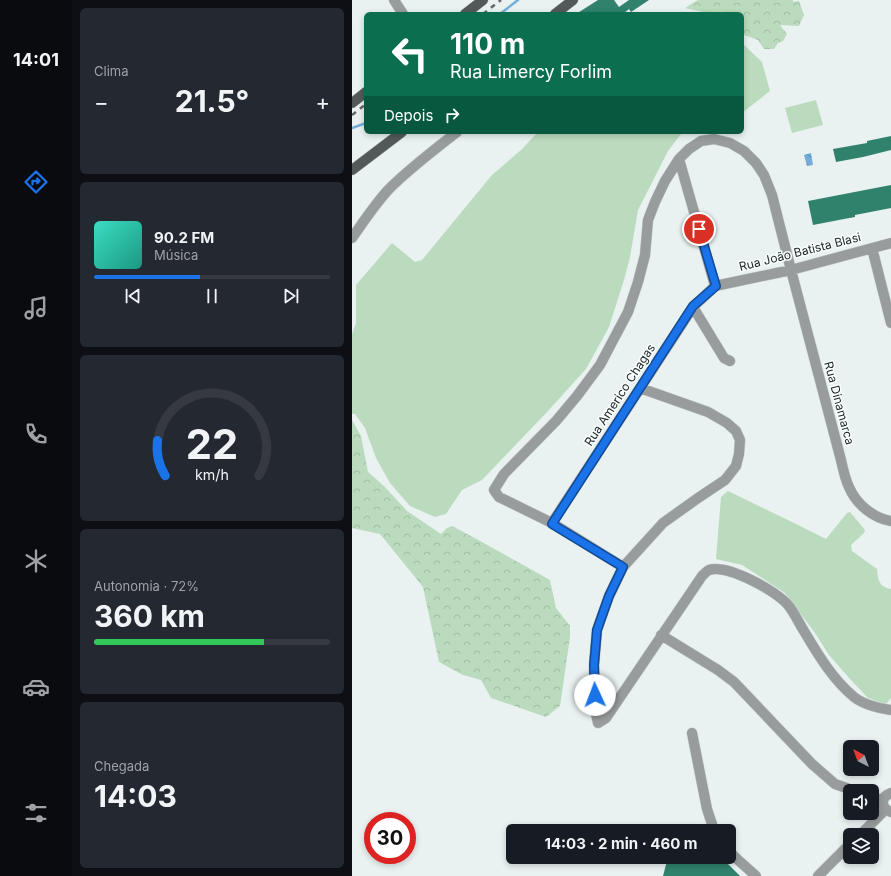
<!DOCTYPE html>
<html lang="pt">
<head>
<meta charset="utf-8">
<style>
	body { margin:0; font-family:Inter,sans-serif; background:#242831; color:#f1f3f6; height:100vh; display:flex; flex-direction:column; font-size:15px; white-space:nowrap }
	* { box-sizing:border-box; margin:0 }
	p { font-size:13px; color:#9ea1a6 }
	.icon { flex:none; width:22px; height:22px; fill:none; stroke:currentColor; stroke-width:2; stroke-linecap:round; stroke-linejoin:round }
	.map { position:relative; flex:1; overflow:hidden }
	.drawer { display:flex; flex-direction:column; gap:8px; padding:8px; background:#0d0f14; width:280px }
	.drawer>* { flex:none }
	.guide { position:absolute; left:12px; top:12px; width:380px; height:122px; border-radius:6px; box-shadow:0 2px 6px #0003; background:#0b6e4f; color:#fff; overflow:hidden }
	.needle { width:26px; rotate:319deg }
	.buttons { position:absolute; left:491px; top:740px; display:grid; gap:8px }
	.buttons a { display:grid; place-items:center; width:36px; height:36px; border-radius:6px; background:#171b24; box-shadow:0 2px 6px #0003; font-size:20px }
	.speed { position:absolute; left:12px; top:812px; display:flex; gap:8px; font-size:20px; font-weight:700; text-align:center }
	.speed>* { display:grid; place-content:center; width:52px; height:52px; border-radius:50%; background:#171b24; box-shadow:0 2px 6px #0003; line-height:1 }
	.speed .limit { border:6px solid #d22; background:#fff; color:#111 }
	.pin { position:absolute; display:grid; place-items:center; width:34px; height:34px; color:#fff; margin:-17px; border:2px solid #fff; border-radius:50%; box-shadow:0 1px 4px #0007 }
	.me { position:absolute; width:44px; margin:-22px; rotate:358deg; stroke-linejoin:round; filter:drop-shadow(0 0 3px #0008) }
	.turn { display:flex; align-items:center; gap:14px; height:84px; padding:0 20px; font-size:18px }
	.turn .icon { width:52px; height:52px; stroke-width:2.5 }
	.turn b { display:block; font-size:28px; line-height:34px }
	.then { display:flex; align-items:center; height:38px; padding:0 20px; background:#0003; gap:8px; font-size:15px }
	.big { font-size:30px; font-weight:700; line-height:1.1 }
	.drawer .tile { flex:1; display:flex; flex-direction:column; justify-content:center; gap:6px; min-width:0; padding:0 14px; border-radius:6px; background:#242831 }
	.drawer .dial { align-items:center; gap:0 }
	.dial svg { height:104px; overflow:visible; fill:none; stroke:#363941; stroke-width:7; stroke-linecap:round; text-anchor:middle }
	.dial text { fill:#f1f3f6; stroke:none }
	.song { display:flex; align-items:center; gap:12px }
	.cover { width:48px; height:48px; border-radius:6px; background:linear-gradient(135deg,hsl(170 70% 55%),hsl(170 70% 35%)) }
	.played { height:4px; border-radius:2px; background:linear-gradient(90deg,#1a73e8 45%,#363941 45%) }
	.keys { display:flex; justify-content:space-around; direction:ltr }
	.heat { display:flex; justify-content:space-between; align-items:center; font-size:22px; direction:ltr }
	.charge { height:6px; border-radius:3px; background:linear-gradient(90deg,#34c759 72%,#363941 0) }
	.trip { position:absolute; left:154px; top:824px; width:230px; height:40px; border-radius:6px; background:#171b24; box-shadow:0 2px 6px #0003; font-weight:700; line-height:40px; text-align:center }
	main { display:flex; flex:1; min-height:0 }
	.tab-bar { display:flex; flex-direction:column; width:72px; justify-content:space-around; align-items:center; background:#090b0e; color:#9ea1a6 }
	.tab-bar .icon { width:28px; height:28px }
	.tab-bar .current { color:#1a73e8 }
	.tab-bar b { font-size:18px; color:#f1f3f6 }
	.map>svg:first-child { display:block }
	.grass { fill:#badbbe }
	.forest { fill:url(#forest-crowns) }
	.water { fill:url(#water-waves) }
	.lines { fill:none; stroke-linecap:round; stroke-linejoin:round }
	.stream { stroke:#73add8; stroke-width:2.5 }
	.building { fill:#30826c }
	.minor-casing { stroke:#c6cdcd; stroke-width:11 }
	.tertiary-casing { stroke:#c6cdcd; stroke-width:11 }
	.primary-casing { stroke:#c6cdcd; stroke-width:11 }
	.minor { stroke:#999c9d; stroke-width:10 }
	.tertiary { stroke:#999c9d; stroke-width:10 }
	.primary { stroke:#535859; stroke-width:10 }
	.rail { stroke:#626666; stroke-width:2.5; stroke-dasharray:5 5; stroke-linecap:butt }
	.route-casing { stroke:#114b97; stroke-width:10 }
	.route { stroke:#1a73e8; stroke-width:7 }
	.labels { text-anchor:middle; stroke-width:3; stroke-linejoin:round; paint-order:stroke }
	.street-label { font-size:12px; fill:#252828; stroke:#f7fffe }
</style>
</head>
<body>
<main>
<nav class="tab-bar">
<b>14:01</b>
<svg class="icon current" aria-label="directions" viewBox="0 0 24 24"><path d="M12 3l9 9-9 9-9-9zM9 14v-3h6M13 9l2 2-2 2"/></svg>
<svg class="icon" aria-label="music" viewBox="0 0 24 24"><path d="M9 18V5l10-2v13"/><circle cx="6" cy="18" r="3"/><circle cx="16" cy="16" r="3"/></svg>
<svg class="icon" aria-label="phone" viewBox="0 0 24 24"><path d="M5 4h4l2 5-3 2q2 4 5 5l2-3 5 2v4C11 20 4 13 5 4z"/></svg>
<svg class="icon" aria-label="climate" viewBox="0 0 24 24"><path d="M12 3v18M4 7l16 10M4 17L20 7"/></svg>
<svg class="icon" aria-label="car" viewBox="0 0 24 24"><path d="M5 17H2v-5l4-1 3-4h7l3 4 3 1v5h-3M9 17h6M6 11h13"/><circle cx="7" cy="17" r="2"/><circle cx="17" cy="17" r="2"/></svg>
<svg class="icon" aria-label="filters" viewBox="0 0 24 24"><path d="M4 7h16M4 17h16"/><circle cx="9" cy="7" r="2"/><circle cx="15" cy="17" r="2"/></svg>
</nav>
<section class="drawer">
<div class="tile"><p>Clima</p>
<div class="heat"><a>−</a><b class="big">21.5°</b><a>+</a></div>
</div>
<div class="tile">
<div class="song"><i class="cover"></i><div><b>90.2 FM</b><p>Música</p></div></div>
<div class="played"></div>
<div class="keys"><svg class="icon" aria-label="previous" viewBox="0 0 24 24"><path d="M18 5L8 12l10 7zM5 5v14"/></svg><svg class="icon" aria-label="pause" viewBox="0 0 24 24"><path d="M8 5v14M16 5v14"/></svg><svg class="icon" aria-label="next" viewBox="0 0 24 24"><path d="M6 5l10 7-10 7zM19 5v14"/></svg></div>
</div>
<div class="tile dial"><svg viewBox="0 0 100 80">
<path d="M14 69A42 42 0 1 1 86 69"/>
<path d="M14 69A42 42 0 0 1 8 42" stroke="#1a73e8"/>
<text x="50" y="56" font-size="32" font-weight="700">22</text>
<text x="50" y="72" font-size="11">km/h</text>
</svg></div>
<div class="tile"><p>Autonomia · 72%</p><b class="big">360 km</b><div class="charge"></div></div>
<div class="tile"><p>Chegada</p><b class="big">14:03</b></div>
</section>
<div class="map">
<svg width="539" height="876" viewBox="0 0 539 876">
	<defs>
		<pattern id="forest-crowns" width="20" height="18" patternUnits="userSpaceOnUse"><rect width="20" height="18" fill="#badbbe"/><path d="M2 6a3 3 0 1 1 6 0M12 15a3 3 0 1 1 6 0" fill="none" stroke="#a0bca3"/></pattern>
		<pattern id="water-waves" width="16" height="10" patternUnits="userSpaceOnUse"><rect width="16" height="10" fill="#73add8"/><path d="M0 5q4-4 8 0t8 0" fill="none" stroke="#5e8daf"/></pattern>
	</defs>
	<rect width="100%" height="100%" fill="#e9f1f1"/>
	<!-- grass -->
	<path class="grass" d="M390,43L410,62L418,91L390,113Z
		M464,100L471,125L440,133L433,108Z
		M186,132H334L329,134L316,151L286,210L278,257L272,280L257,327L234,369L196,411L130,480L110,490L94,514L83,517L58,506L38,483L24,458L13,428L3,414H0V334L4,323V285L40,243L63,262L70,260L140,175L169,150Z
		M376,491L442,523L474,539L495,513L498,512L513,530L512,533L499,545L500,551L525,569C526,580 527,587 539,589V698L534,704L516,698L498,679L477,655L463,633L433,593L390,565L364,559L369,497Z"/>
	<!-- forest -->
	<path class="forest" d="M346,0H441V2L447,1L452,15L447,26L428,25L435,34L431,41L426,43L422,49H412L406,40L392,35L390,33V14H360L333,8Z
		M0,420L9,436L16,472L32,486L55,511L89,534L95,528L100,526L130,542L198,580L204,608L218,626V637L208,706L194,717L139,698L129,680L111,675L87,662L71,587L28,534L0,528Z"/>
	<!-- water -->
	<path class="water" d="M459,153L461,165L455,166L452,155Z"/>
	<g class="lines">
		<!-- stream -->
		<path class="stream" d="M148,14L166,0
			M0,128L14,123"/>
	</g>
	<!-- building -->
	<path class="building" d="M246,0H262L267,7L277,0H297L279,12L277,9L271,14H224Z
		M539,136V150L511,157L484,162L481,149L515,143V141Z
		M539,185V208L503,215V217L492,219L461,225L456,201Z
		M316,857H369L388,876H311Z"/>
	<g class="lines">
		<!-- minor casing -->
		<g class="minor-casing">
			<path id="minor" d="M42,0L51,14
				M327,159L363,286
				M0,238C12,221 23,204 37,189C58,168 82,150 105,132
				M520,248L539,323
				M363,286L439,270L539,243
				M341,307L372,358L378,361
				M288,388L356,412L375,423L384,431L388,440L387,454L384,466L373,480L346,498L311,523L271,567L257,596L245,630L242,665L243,710L246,723L254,718L350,576C352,574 355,571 357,570C375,564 425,591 436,605C441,611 445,619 449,626C464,651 479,678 502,697C512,705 526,708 539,710
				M200,523L341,307L363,286
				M271,567L200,523L147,497L142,490L152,474L204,421L225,396L248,365L276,312L286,282L293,255L296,220L303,202L313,181L327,159L337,149L349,141L362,139L378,143L392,151L404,163L412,175L420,195L439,270L489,460C491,469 493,479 497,487C504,504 521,518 539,521
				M309,635L366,670L382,682L460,764L483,784L503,791
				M340,733L355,809L361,827L363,831
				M520,797L531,800
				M377,851L385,859L404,876"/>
		</g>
		<!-- tertiary casing -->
		<g class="tertiary-casing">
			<path id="tertiary" d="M539,812C528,808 528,797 539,793
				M508,835L533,810
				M466,876L498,844"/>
		</g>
		<!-- primary casing -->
		<g class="primary-casing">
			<path id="primary" d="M113,14L131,0
				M203,14L221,0
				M0,103L14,92
				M0,170L50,132"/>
		</g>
		<!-- minor -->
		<use href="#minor" class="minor"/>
		<!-- tertiary -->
		<use href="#tertiary" class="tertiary"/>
		<!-- primary -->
		<use href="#primary" class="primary"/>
		<!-- rail -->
		<path class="rail" d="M131,14L149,0
			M0,115L14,104"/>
	</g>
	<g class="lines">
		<!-- route casing -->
		<g class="route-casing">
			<path id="route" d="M243,695L242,665L245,630L257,596L271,567L200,524L341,306L364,286L347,229"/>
		</g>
		<!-- route -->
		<use href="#route" class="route"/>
	</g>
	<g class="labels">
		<!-- street labels -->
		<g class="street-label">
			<text transform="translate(448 252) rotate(-14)" y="4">Rua João Batista Blasi</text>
			<text transform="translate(268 395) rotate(-57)" y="4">Rua Americo Chagas</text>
			<text transform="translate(487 403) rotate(75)" y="4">Rua Dinamarca</text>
		</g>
	</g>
</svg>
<div class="buttons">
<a><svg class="needle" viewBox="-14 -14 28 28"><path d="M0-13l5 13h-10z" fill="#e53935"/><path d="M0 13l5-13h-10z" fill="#9ea1a6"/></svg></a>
<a><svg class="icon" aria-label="sound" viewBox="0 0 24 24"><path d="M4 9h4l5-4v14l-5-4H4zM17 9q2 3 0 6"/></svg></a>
<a><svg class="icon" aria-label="layers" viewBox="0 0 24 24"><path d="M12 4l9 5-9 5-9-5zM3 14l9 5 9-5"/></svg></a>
</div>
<div class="speed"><div class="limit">30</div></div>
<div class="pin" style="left:347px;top:229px;background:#d93025"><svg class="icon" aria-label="arrive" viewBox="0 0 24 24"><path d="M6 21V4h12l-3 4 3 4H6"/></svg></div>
<svg class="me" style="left:243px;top:695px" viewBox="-20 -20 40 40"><circle r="19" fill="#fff"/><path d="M0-13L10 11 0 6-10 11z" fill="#1a73e8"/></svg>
<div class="trip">14:03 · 2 min · 460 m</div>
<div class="guide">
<div class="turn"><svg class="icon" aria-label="left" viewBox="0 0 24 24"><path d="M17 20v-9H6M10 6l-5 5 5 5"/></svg><div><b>110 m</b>Rua Limercy Forlim</div></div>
<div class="then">Depois<svg class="icon" aria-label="right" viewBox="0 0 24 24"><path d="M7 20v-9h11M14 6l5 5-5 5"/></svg></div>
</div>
</div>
</main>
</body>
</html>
